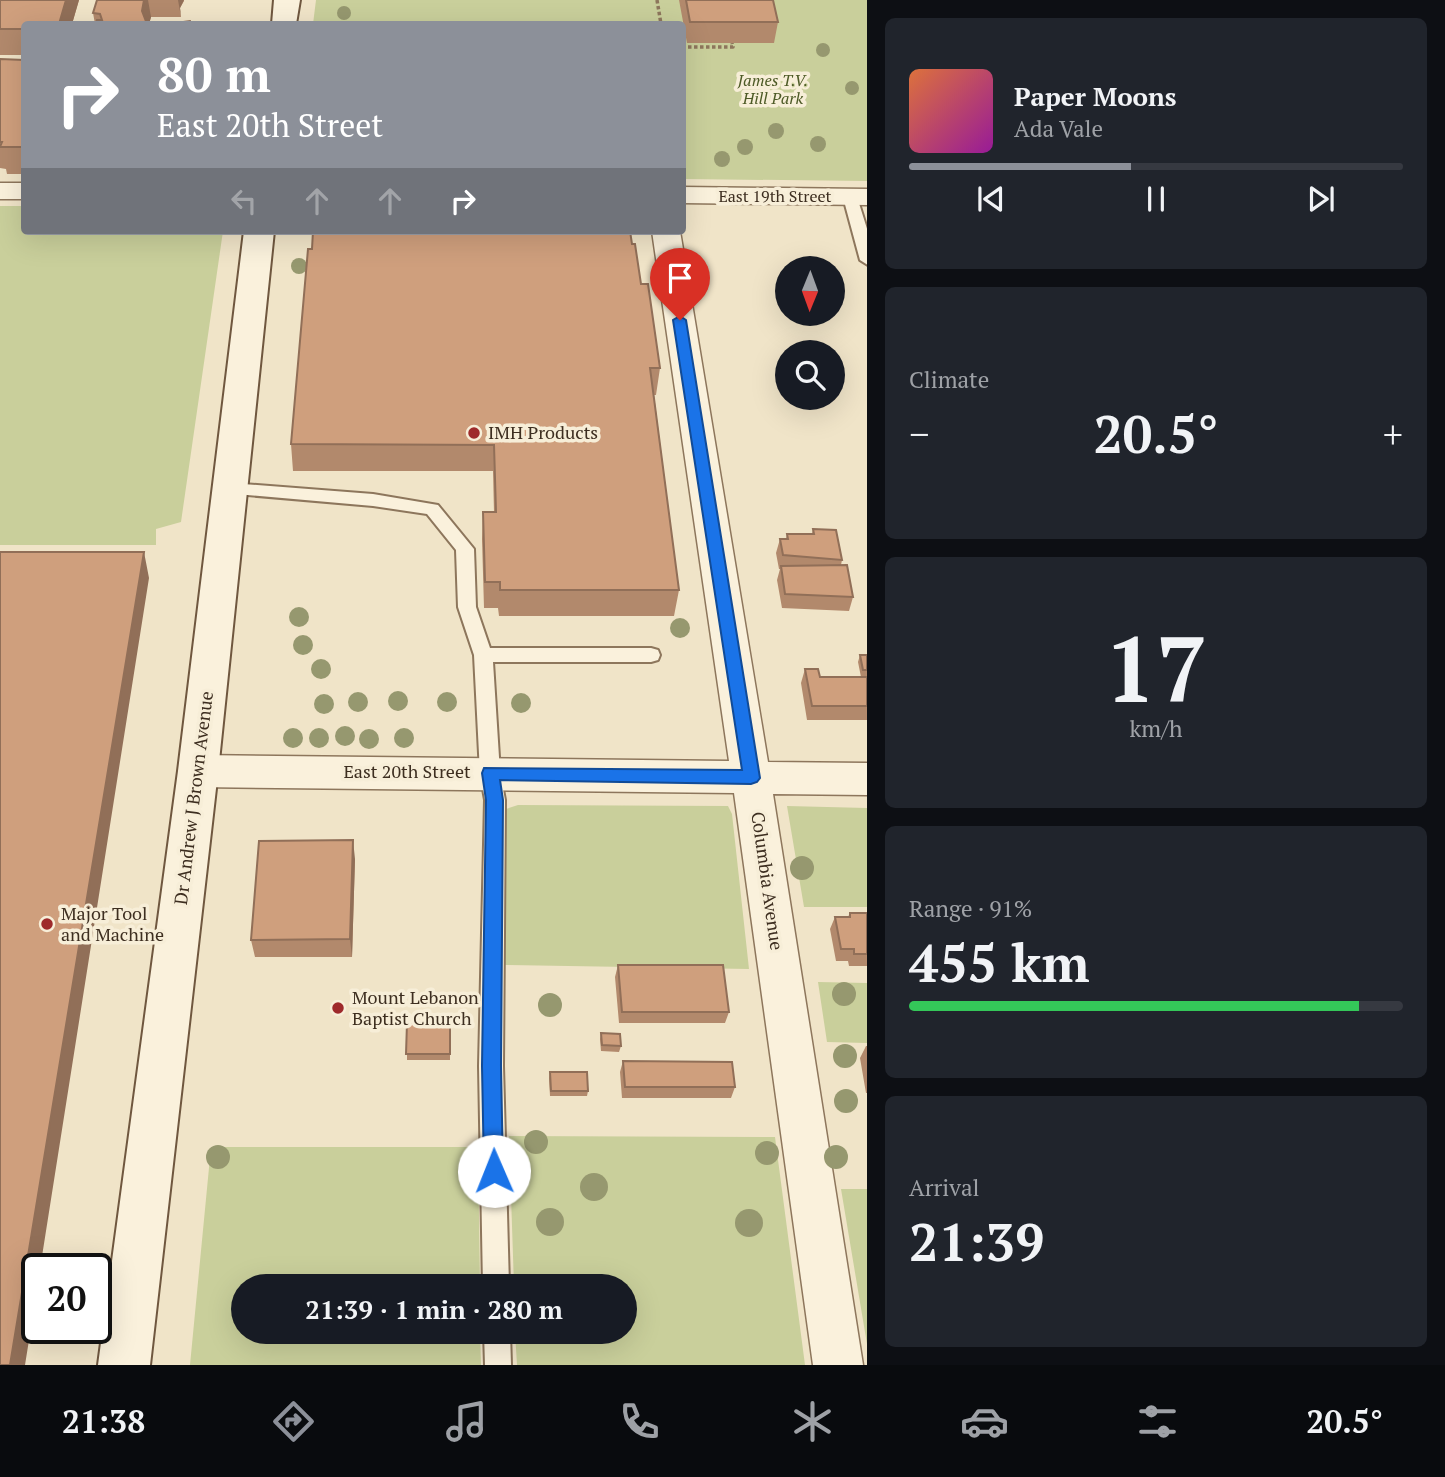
<!DOCTYPE html>
<html lang="en">
<head>
<meta charset="utf-8">
<style>
	body { margin:0; font-family:"PT Serif",serif; background:#20242c; color:#f1f3f6; height:100vh; display:flex; flex-direction:column; font-size:26px; white-space:nowrap }
	* { box-sizing:border-box; margin:0 }
	p { font-size:23px; color:#9ea1a6 }
	.icon { flex:none; width:38px; height:38px; fill:none; stroke:currentColor; stroke-width:2; stroke-linecap:round; stroke-linejoin:round }
	.map { position:relative; flex:1; overflow:hidden }
	.side { display:flex; flex-direction:column; gap:18px; padding:18px; background:#0d0f14; width:578px }
	.side>* { flex:none }
	.top-card { position:absolute; left:21px; top:21px; width:665px; height:214px; border-radius:7px; box-shadow:0 7px 28px #0002; background:#8c9099; color:#fff; overflow:hidden }
	.needle { width:46px; rotate:181deg }
	.tools { position:absolute; left:775px; top:256px; display:grid; gap:14px }
	.tools a { display:grid; place-items:center; width:70px; height:70px; border-radius:50%; background:#171b24; box-shadow:0 7px 28px #0002; font-size:35px }
	.speed { position:absolute; left:21px; top:1253px; display:flex; gap:14px; font-size:35px; font-weight:700; text-align:center }
	.speed>* { display:grid; place-content:center; width:91px; height:91px; border-radius:50%; background:#171b24; box-shadow:0 7px 28px #0002; line-height:1 }
	.speed .limit { border:4px solid #111; border-radius:10px; background:#fff; color:#111 }
	.pin { position:absolute; display:grid; place-items:center; width:60px; height:60px; color:#fff; margin:-72px -30px; border-radius:50% 50% 50% 0; rotate:-45deg; box-shadow:0 0 7px #0007 }
	.pin .icon { rotate:45deg }
	.me { position:absolute; width:77px; margin:-38px; rotate:359deg; stroke-linejoin:round; filter:drop-shadow(0 0 5px #0008) }
	.turn { display:flex; align-items:center; gap:24px; height:147px; padding:0 21px; font-size:32px }
	.turn .icon { width:91px; height:91px; stroke-width:2.5 }
	.turn b { display:block; font-size:49px; line-height:60px }
	.lanes { display:flex; align-items:center; height:66px; padding:0 21px; background:#0003; justify-content:center; gap:35px; direction:ltr }
	.lanes .off { opacity:.35 }
	.big { font-size:52px; font-weight:700; line-height:1.1 }
	.side .card { flex:1; display:flex; flex-direction:column; justify-content:center; gap:10px; min-width:0; padding:0 24px; border-radius:10px; background:#20242c }
	.side .dial { align-items:center; gap:0 }
	.dial b { font-size:91px; line-height:1 }
	.song { display:flex; align-items:center; gap:21px }
	.cover { width:84px; height:84px; border-radius:10px; background:linear-gradient(135deg,hsl(20 70% 55%),hsl(300 70% 35%)) }
	.played { height:7px; border-radius:4px; background:linear-gradient(90deg,#8c9099 45%,#363941 45%) }
	.keys { display:flex; justify-content:space-around; direction:ltr }
	.heat { display:flex; justify-content:space-between; align-items:center; font-size:38px; direction:ltr }
	.charge { height:10px; border-radius:5px; background:linear-gradient(90deg,#34c759 91%,#363941 0) }
	.trip { position:absolute; left:231px; top:1274px; width:406px; height:70px; border-radius:35px; background:#171b24; box-shadow:0 7px 28px #0002; font-weight:700; line-height:70px; text-align:center }
	.menu { display:flex; height:112px; justify-content:space-around; align-items:center; background:#090b0e; color:#9ea1a6 }
	.menu .icon { width:49px; height:49px }
	.menu .active { color:#8c9099 }
	.menu b { font-size:32px; color:#f1f3f6 }
	main { display:flex; flex:1; min-height:0 }
	.map>svg:first-child { display:block }
	.green { fill:#c9cf9b }
	.lines { fill:none; stroke-linecap:round; stroke-linejoin:round }
	.lane-casing { stroke:#8d765c; stroke-width:4 }
	.street-casing { stroke:#8d765c; stroke-width:3 }
	.secondary-casing { stroke:#6f573f; stroke-width:4 }
	.path { stroke:#8d765c; stroke-width:3.5; stroke-dasharray:3.5 2.5; stroke-linecap:butt }
	.lane { fill:#faf1dc; fill-rule:evenodd }
	.street { fill:#faf1dc; fill-rule:evenodd }
	.secondary { fill:#faf1dc; fill-rule:evenodd }
	.tree { fill:#96986f }
	.wall { fill:#b2896c }
	.shaded-wall { fill:#916f58 }
	.building { fill:#cf9f7d; stroke:#916f58; stroke-width:2 }
	.route { fill:#1a73e8; stroke:#114b97; stroke-width:2 }
	.poi-dot { fill:#9e2a2b; stroke:#f7eed8; stroke-width:2.5 }
	.labels { text-anchor:middle; stroke-width:7; stroke-linejoin:round; paint-order:stroke }
	.far-park-label { font-size:16px; font-style:italic; fill:#4d5a26; stroke:#f7eed8 }
	.far-street-label { font-size:16px; fill:#3d2e20; stroke:#f7eed8 }
	.poi-label { font-size:18px; fill:#3d2e20; stroke:#f7eed8; text-anchor:start }
	.street-label { font-size:18px; fill:#3d2e20; stroke:#f7eed8 }
</style>
</head>
<body>
<main>
<div class="map">
<svg width="868" height="1365" viewBox="0 0 868 1365">
	<rect width="100%" height="100%" fill="#f0e4c8"/>
	<!-- green -->
	<path class="green" d="M316,0H867V181L683,179L682,24H313Z
		M0,206H24V231H223L181,522L156,529V545H0Z
		M518,805L728,806L732,814L749,969L503,965L506,809Z
		M787,806L867,808V907H804Z
		M818,982L867,983V1043L827,1042Z
		M509,1136L775,1137L805,1365H517L515,1332H625V1286H514Z
		M211,1147H478L480,1286H243V1332H480L481,1365H190Z
		M841,1189H867V1344Z"/>
	<g class="lines">
		<!-- lane casing -->
		<g class="lane-casing">
			<path id="lane" d="M850,193L857,197L868,232V265L860,260L843,197Z
				M230,483L373,494L438,505L474,549L476,607L490,648H651L658,650L660,655L658,660L651,662H493L500,773L505,800L503,1066L509,1286H483L479,1066L485,800L480,773L474,655L458,607L456,550L427,514L373,506L224,493L221,489L224,485Z
				M484,1332H510L511,1365H485Z"/>
		</g>
		<!-- street casing -->
		<g class="street-casing">
			<path id="street" d="M0,183H24V199H0Z
				M682,187L868,189V205L682,203Z
				M652,231H680L768,762L868,763V795L773,794L863,1365H813L734,793L198,787L184,782L179,771L184,760L198,755L729,761Z"/>
		</g>
		<!-- secondary casing -->
		<g class="secondary-casing">
			<path id="secondary" d="M274,0H300L296,24H272Z
				M244,231H274L218,771L150,1365H98L178,771Z"/>
		</g>
		<!-- path -->
		<path class="path" d="M657,0L661,24
			M682,47H733L732,43"/>
		<!-- lane -->
		<use href="#lane" class="lane"/>
		<!-- street -->
		<use href="#street" class="street"/>
		<!-- secondary -->
		<use href="#secondary" class="secondary"/>
	</g>
	<!-- trees -->
	<g class="tree">
		<circle cx="344" cy="13" r="7"/>
		<circle cx="823" cy="50" r="7"/>
		<circle cx="852" cy="88" r="7"/>
		<circle cx="776" cy="131" r="8"/>
		<circle cx="818" cy="144" r="8"/>
		<circle cx="745" cy="147" r="8"/>
		<circle cx="722" cy="159" r="8"/>
		<circle cx="299" cy="266" r="8"/>
		<circle cx="299" cy="617" r="10"/>
		<circle cx="680" cy="628" r="10"/>
		<circle cx="303" cy="645" r="10"/>
		<circle cx="321" cy="669" r="10"/>
		<circle cx="398" cy="701" r="10"/>
		<circle cx="358" cy="702" r="10"/>
		<circle cx="447" cy="702" r="10"/>
		<circle cx="521" cy="703" r="10"/>
		<circle cx="324" cy="704" r="10"/>
		<circle cx="345" cy="736" r="10"/>
		<circle cx="293" cy="738" r="10"/>
		<circle cx="319" cy="738" r="10"/>
		<circle cx="404" cy="738" r="10"/>
		<circle cx="369" cy="739" r="10"/>
		<circle cx="802" cy="868" r="12"/>
		<circle cx="844" cy="994" r="12"/>
		<circle cx="550" cy="1005" r="12"/>
		<circle cx="845" cy="1056" r="12"/>
		<circle cx="846" cy="1101" r="12"/>
		<circle cx="536" cy="1142" r="12"/>
		<circle cx="767" cy="1153" r="12"/>
		<circle cx="218" cy="1157" r="12"/>
		<circle cx="836" cy="1157" r="12"/>
		<circle cx="594" cy="1187" r="14"/>
		<circle cx="550" cy="1222" r="14"/>
		<circle cx="749" cy="1223" r="14"/>
	</g>
	<!-- wall -->
	<path class="wall" d="M0,0H79L72,24H24V55H0Z
		M97,0H184V1L180,8L181,17H151L149,24H95L93,13Z
		M679,0H773L778,22L774,43H687Z
		M0,59L24,60V174H7L6,169L0,168Z
		M632,244L660,368L656,395H654L679,590L674,616H499L498,608H484L482,539L483,512H494L493,471H293L291,444Z
		M813,529L842,560L841,565L853,597L849,611L782,608L777,580L780,569H779L776,553L780,539H786L787,534H812Z
		M860,655H867V720H807L801,683L805,669L820,677H861L858,662Z
		M355,859L352,957H255L251,940Z
		M850,913H867V966H849L848,961H836L830,929L835,917H848Z
		M618,965L729,1012L725,1023H619L615,977Z
		M407,1023L450,1024V1060H407Z
		M601,1033L621,1046L619,1052L601,1051L600,1039Z
		M866,1046H867V1093H866L860,1058Z
		M623,1061L735,1087L731,1098H622L620,1072Z
		M550,1072L588,1091L587,1096H550L549,1078Z"/>
	<!-- shaded-wall -->
	<path class="shaded-wall" d="M66,0H79L72,24H59Z
		M144,0H148L151,17L149,24H144L142,11Z
		M178,0H184L180,8L181,17Z
		M144,552L149,578L40,1269H37V1290L25,1365H10Z
		M353,840L355,859L352,957L350,939Z"/>
	<!-- building -->
	<path class="building" d="M0,0H66L59,24H24V29H0Z
		M97,0H144L142,11L147,24H96L97,20H102L100,14L93,13Z
		M686,0H773L778,22H690Z
		M190,21L191,24H168Z
		M0,59L24,60V147H0L2,142H0Z
		M313,231H630L632,244H635L641,284H648L660,368H650L679,590H500V582H485L483,512H496L494,445L291,444L308,249H312Z
		M813,529L836,530L842,560L783,555L780,539H788L787,534H814Z
		M0,552H144L10,1365H0Z
		M847,565L853,597L785,594L781,566Z
		M860,655H867V670H863Z
		M805,669H818L820,677H867V706H812Z
		M353,840L350,939L251,940L259,841Z
		M850,913H867V954H854V949H841L835,917H850Z
		M618,965H723L729,1012H622Z
		M407,1023L450,1024V1054H406Z
		M601,1033L620,1034L621,1046L602,1045Z
		M623,1061L732,1062L735,1087H625Z
		M550,1072H587L588,1091H551Z"/>
	<!-- route -->
	<path class="route" d="M680,316L686,320L760,778L757,782L751,784L500,780L503,800L501,1066L503,1171L501,1178L494,1181L486,1178L484,1171L482,1066L486,800L482,773L484,768L742,770L673,320Z"/>
	<!-- markers -->
	<g class="poi-dot">
		<circle cx="474" cy="433" r="7"/>
		<circle cx="47" cy="924" r="7"/>
		<circle cx="338" cy="1008" r="7"/>
	</g>
	<g class="labels">
		<!-- far-park labels -->
		<g class="far-park-label">
			<text x="773" y="86">James T.V.<tspan x="773" dy="18">Hill Park</tspan></text>
		</g>
		<!-- far-street labels -->
		<g class="far-street-label">
			<text x="775" y="202">East 19th Street</text>
		</g>
		<!-- poi labels -->
		<g class="poi-label">
			<text x="488" y="439">IMH Products</text>
			<text x="61" y="920">Major Tool<tspan x="61" dy="21">and Machine</tspan></text>
			<text x="352" y="1004">Mount Lebanon<tspan x="352" dy="21">Baptist Church</tspan></text>
		</g>
		<!-- street labels -->
		<g class="street-label">
			<text x="407" y="778">East 20th Street</text>
			<text transform="translate(194 798) rotate(-83)" y="6">Dr Andrew J Brown Avenue</text>
			<text transform="translate(767 881) rotate(82)" y="6">Columbia Avenue</text>
		</g>
	</g>
</svg>
<div class="tools">
<a><svg class="needle" viewBox="-14 -14 28 28"><path d="M0-13l5 13h-10z" fill="#e53935"/><path d="M0 13l5-13h-10z" fill="#9ea1a6"/></svg></a>
<a><svg class="icon" aria-label="search" viewBox="0 0 24 24"><circle cx="10" cy="10" r="6"/><path d="M15 15l6 6"/></svg></a>
</div>
<div class="speed"><div class="limit">20</div></div>
<div class="pin" style="left:680px;top:320px;background:#d93025"><svg class="icon" aria-label="arrive" viewBox="0 0 24 24"><path d="M6 21V4h12l-3 4 3 4H6"/></svg></div>
<svg class="me" style="left:494px;top:1171px" viewBox="-20 -20 40 40"><circle r="19" fill="#fff"/><path d="M0-13L10 11 0 6-10 11z" fill="#1a73e8"/></svg>
<div class="trip">21:39 · 1 min · 280 m</div>
<div class="top-card">
<div class="turn"><svg class="icon" aria-label="right" viewBox="0 0 24 24"><path d="M7 20v-9h11M14 6l5 5-5 5"/></svg><div><b>80 m</b>East 20th Street</div></div>
<div class="lanes"><svg class="icon off" aria-label="left" viewBox="0 0 24 24"><path d="M17 20v-9H6M10 6l-5 5 5 5"/></svg><svg class="icon off" aria-label="ahead" viewBox="0 0 24 24"><path d="M12 20V5M6 11l6-6 6 6"/></svg><svg class="icon off" aria-label="ahead" viewBox="0 0 24 24"><path d="M12 20V5M6 11l6-6 6 6"/></svg><svg class="icon" aria-label="right" viewBox="0 0 24 24"><path d="M7 20v-9h11M14 6l5 5-5 5"/></svg></div>
</div>
</div>
<section class="side">
<div class="card">
<div class="song"><i class="cover"></i><div><b>Paper Moons</b><p>Ada Vale</p></div></div>
<div class="played"></div>
<div class="keys"><svg class="icon" aria-label="previous" viewBox="0 0 24 24"><path d="M18 5L8 12l10 7zM5 5v14"/></svg><svg class="icon" aria-label="pause" viewBox="0 0 24 24"><path d="M8 5v14M16 5v14"/></svg><svg class="icon" aria-label="next" viewBox="0 0 24 24"><path d="M6 5l10 7-10 7zM19 5v14"/></svg></div>
</div>
<div class="card"><p>Climate</p>
<div class="heat"><a>−</a><b class="big">20.5°</b><a>+</a></div>
</div>
<div class="card dial"><b>17</b><p>km/h</p></div>
<div class="card"><p>Range · 91%</p><b class="big">455 km</b><div class="charge"></div></div>
<div class="card"><p>Arrival</p><b class="big">21:39</b></div>
</section>
</main>
<nav class="menu">
<b>21:38</b>
<svg class="icon active" aria-label="directions" viewBox="0 0 24 24"><path d="M12 3l9 9-9 9-9-9zM9 14v-3h6M13 9l2 2-2 2"/></svg>
<svg class="icon" aria-label="music" viewBox="0 0 24 24"><path d="M9 18V5l10-2v13"/><circle cx="6" cy="18" r="3"/><circle cx="16" cy="16" r="3"/></svg>
<svg class="icon" aria-label="phone" viewBox="0 0 24 24"><path d="M5 4h4l2 5-3 2q2 4 5 5l2-3 5 2v4C11 20 4 13 5 4z"/></svg>
<svg class="icon" aria-label="climate" viewBox="0 0 24 24"><path d="M12 3v18M4 7l16 10M4 17L20 7"/></svg>
<svg class="icon" aria-label="car" viewBox="0 0 24 24"><path d="M5 17H2v-5l4-1 3-4h7l3 4 3 1v5h-3M9 17h6M6 11h13"/><circle cx="7" cy="17" r="2"/><circle cx="17" cy="17" r="2"/></svg>
<svg class="icon" aria-label="filters" viewBox="0 0 24 24"><path d="M4 7h16M4 17h16"/><circle cx="9" cy="7" r="2"/><circle cx="15" cy="17" r="2"/></svg>
<b>20.5°</b>
</nav>
</body>
</html>
